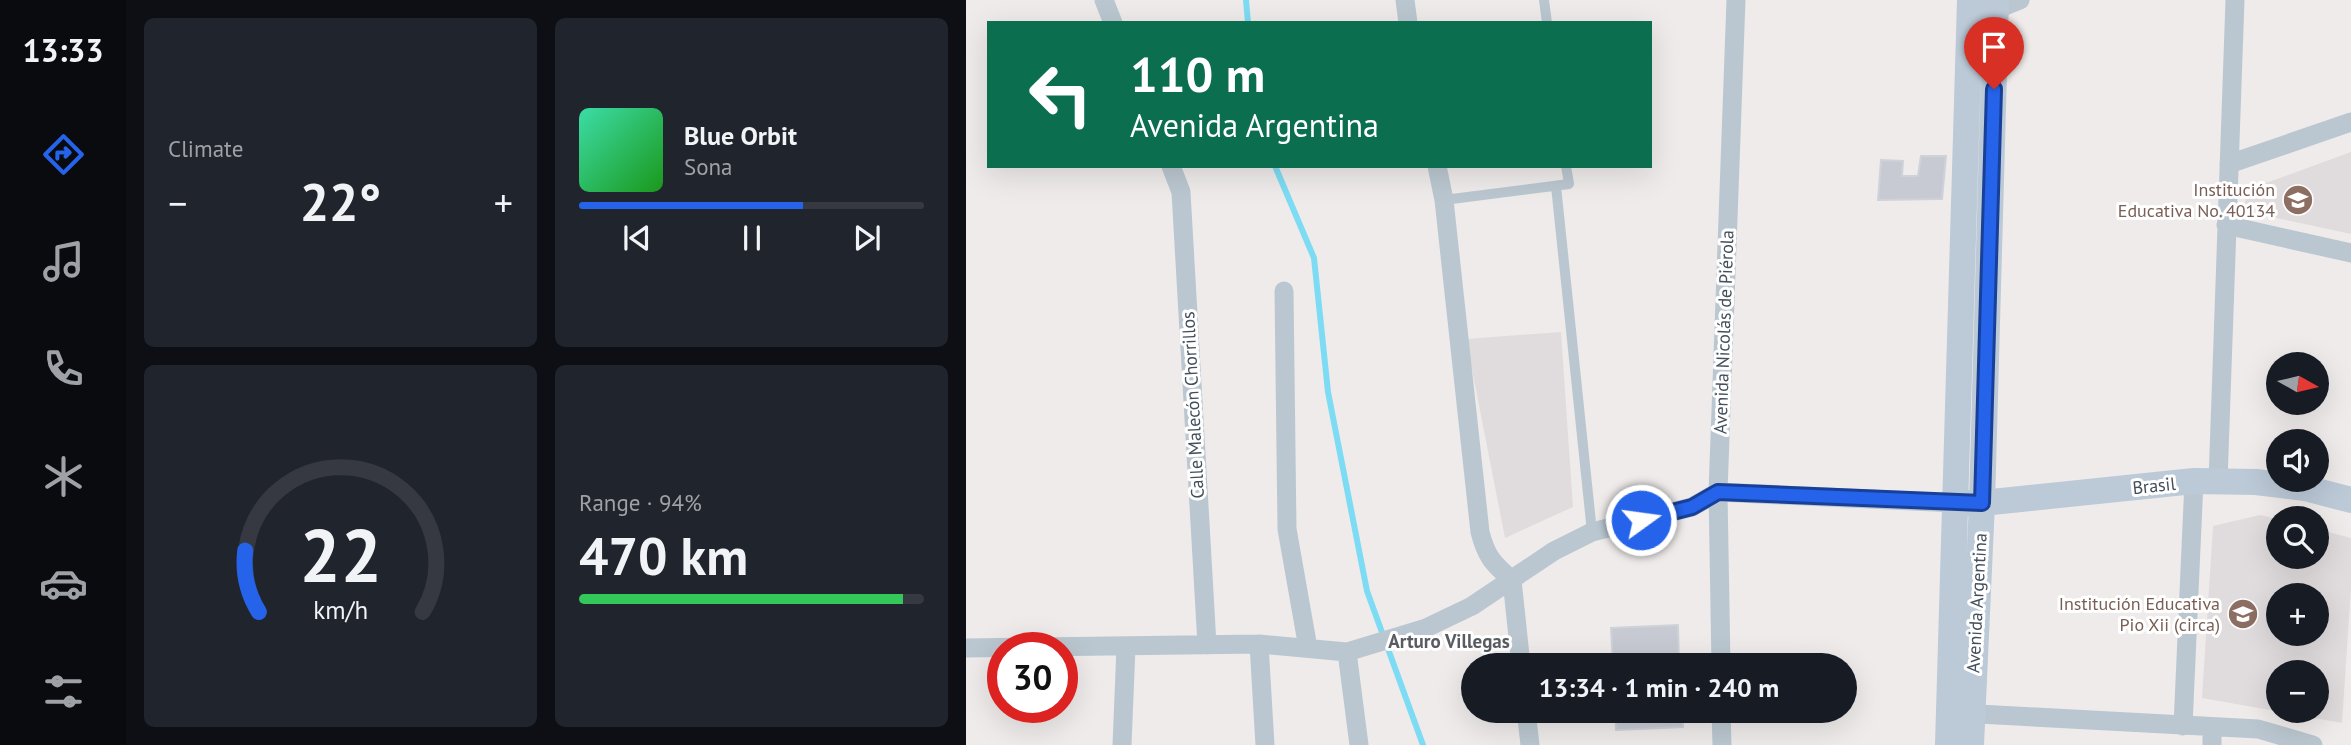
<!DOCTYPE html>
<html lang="en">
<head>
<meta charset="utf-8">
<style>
	body { margin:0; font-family:"PT Sans",sans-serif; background:#20242c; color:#f1f3f6; height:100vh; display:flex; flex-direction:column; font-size:26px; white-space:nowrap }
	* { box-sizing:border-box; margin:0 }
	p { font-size:23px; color:#9ea1a6 }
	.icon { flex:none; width:38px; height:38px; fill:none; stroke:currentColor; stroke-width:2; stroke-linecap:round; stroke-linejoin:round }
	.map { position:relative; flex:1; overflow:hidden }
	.drawer { display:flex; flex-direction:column; gap:18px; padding:18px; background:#0d0f14; width:840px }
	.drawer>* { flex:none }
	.hud { position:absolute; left:21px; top:21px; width:665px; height:147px; border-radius:0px; box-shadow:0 7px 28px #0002; background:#0b6e4f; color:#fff; overflow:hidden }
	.needle { width:46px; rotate:98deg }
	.tools { position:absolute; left:1300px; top:352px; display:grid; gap:14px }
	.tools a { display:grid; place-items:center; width:63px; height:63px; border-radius:50%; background:#171b24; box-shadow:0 7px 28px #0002; font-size:35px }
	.speed { position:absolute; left:21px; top:632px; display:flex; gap:14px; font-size:35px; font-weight:700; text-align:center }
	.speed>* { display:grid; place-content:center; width:91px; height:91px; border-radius:50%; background:#171b24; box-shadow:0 7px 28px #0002; line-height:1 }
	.speed .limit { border:10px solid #d22; background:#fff; color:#111 }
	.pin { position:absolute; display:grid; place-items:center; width:60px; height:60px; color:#fff; margin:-72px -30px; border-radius:50% 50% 50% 0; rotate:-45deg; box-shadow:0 0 7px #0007 }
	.pin .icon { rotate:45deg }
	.me { position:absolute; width:77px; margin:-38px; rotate:76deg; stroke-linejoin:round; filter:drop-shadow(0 0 5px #0008) }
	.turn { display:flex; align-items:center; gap:24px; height:147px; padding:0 28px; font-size:32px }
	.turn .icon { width:91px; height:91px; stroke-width:2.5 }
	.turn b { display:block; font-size:49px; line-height:60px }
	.big { font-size:52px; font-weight:700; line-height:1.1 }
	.drawer .tile { flex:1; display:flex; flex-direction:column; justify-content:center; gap:10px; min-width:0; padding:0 24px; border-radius:10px; background:#20242c }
	.drawer .dial { align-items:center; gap:0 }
	.dial svg { height:182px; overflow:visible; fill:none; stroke:#363941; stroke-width:7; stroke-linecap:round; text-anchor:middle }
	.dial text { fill:#f1f3f6; stroke:none }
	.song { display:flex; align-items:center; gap:21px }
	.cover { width:84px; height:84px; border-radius:10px; background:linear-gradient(135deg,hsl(160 70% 55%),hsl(120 70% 35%)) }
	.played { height:7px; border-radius:4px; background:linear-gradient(90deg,#2563eb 65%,#363941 65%) }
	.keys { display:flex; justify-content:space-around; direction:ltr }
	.heat { display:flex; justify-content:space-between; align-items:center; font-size:38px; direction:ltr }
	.charge { height:10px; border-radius:5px; background:linear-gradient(90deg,#34c759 94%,#363941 0) }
	.drawer .tiles { flex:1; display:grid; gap:18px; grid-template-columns:repeat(2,1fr) }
	.trip { position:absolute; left:495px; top:653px; width:396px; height:70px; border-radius:35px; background:#171b24; box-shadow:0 7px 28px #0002; font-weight:700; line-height:70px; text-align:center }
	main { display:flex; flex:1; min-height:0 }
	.tabs { display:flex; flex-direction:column; width:126px; justify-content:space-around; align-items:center; background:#090b0e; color:#9ea1a6 }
	.tabs .icon { width:49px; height:49px }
	.tabs .active { color:#2563eb }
	.tabs b { font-size:32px; color:#f1f3f6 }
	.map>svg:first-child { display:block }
	.education { fill:#e0dcdd; fill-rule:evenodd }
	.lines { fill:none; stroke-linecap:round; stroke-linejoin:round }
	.stream { stroke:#7ddcf3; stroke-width:6 }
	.building { fill:#c7cad2; stroke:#cfd2d8; stroke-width:2 }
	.lane { stroke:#bbc7d0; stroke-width:10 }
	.street { stroke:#bbc7d0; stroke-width:19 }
	.secondary { stroke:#bcc9d7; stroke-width:26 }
	.route-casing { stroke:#184099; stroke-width:18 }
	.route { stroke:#2563eb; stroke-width:12 }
	.labels { text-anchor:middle; stroke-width:6; stroke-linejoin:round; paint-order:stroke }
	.education-label { font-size:18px; fill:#785e54; stroke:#fff; text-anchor:end }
	.street-label { font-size:18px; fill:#434f5a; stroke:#fff }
	.neighbourhood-label { font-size:19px; font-weight:bold; fill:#585c61; stroke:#fff }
</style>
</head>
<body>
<main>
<nav class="tabs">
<b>13:33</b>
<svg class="icon active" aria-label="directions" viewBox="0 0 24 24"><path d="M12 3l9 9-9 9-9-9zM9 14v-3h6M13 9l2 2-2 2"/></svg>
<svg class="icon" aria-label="music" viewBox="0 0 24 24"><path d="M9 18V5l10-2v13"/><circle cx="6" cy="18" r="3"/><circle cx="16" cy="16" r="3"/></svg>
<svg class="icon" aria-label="phone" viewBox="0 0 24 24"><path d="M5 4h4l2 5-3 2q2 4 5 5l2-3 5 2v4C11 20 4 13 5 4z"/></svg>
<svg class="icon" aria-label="climate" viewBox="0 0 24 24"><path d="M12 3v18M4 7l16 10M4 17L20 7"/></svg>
<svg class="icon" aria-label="car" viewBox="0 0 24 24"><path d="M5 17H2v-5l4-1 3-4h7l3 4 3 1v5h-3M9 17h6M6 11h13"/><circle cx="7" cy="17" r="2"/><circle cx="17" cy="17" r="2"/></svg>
<svg class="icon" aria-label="filters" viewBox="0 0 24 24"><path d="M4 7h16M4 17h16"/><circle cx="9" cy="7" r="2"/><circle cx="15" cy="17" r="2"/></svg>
</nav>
<section class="drawer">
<div class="tiles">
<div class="tile"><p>Climate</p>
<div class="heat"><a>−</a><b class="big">22°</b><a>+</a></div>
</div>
<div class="tile">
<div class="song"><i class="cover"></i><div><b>Blue Orbit</b><p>Sona</p></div></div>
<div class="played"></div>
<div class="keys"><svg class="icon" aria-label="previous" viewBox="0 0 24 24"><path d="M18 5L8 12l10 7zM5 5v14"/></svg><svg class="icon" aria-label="pause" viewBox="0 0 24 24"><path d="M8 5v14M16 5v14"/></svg><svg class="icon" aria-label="next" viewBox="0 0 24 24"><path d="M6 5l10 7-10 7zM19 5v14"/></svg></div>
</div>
<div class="tile dial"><svg viewBox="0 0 100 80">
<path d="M14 69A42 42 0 1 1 86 69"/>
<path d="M14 69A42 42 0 0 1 8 42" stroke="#2563eb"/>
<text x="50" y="56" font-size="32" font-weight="700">22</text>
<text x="50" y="72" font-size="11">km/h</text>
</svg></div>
<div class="tile"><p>Range · 94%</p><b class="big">470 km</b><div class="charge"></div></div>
</div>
</section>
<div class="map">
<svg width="1385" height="745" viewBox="0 0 1385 745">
	<rect width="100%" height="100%" fill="#efebeb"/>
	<!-- education -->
	<path class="education" d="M1385,152V234L1278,211L1281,190Z
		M595,332L607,507L539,538L500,339Z
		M1294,515L1312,519V556H1351V529L1385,538V588L1376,723L1236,698L1247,526ZM1312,595H1351V634H1312ZM1312,672H1351V710H1312Z"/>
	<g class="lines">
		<!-- stream -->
		<path class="stream" d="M280,0L282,23
			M309,166L348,258L362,392L401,591L457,745"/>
	</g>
	<!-- building -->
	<path class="building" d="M955,156H980L976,199L912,200L915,160L937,161L936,176H952Z
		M712,625L713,665H647L645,628Z
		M649,710H716L717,727L650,730Z"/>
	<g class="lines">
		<!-- lane -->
		<path class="lane" d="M578,0L581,23
			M590,186L626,532
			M478,200L603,184L600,166"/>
		<!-- street -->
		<path class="street" d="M138,0L147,23
			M439,0L442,23
			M1019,14L1054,0
			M1263,164L1385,122
			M205,166L215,192L241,645
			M471,166L478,200L514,532C520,556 527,564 546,580L555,665
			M1260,225L1385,253
			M318,291L321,529L342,648
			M1252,482L1269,0
			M293,644L299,745
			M0,648L293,644L381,652L460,628L506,606L588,551L626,532L726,507L752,492L990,503
			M381,652L393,745
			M755,665L752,492L770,0
			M560,710L564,745
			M755,710L756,745
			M994,713L1292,729L1347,745
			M1217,726L1228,481
			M156,745L160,647
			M1246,745V727"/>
		<!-- secondary -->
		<path class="secondary" d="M1001,503H1016L1228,481L1290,482L1339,488L1385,500
			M982,745L1004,0
			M1005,745L1016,503L1030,0"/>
	</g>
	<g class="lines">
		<!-- route casing -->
		<g class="route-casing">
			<path id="route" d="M675,520L726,507L752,492L1016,503L1028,89"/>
		</g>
		<!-- route -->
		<use href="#route" class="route"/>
	</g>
	<!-- icons -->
	<defs>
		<g id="school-disc" transform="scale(1.575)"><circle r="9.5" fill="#8d6e63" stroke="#fff"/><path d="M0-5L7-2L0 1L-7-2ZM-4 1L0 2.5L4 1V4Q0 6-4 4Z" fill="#fff"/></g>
	</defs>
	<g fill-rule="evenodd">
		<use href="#school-disc" x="1332" y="200"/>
		<use href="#school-disc" x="1277" y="614"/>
	</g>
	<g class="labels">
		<!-- education labels -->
		<g class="education-label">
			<text x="1309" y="196">Institución<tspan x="1309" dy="21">Educativa No. 40134</tspan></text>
			<text x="1254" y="610">Institución Educativa<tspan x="1254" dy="21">Pio Xii (circa)</tspan></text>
		</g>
		<!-- street labels -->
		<g class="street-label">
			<text transform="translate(758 332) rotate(-88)" y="6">Avenida Nicolás de Piérola</text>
			<text transform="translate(227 405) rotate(-93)" y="6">Calle Malecón Chorrillos</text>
			<text transform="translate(1188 486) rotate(-6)" y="6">Brasil</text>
			<text transform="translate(1011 603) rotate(-87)" y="6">Avenida Argentina</text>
		</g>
		<!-- neighbourhood labels -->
		<g class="neighbourhood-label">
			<text x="483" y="648">Arturo Villegas</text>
		</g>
	</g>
</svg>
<div class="tools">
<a><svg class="needle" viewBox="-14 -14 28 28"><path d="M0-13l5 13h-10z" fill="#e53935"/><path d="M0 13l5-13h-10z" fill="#9ea1a6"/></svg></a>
<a><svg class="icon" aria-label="sound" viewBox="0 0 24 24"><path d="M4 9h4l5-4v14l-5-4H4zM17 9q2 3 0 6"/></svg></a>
<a><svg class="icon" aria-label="search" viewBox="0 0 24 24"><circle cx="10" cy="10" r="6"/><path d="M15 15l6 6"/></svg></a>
<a>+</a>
<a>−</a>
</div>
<div class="speed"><div class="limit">30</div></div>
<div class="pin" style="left:1028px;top:89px;background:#d93025"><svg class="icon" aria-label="arrive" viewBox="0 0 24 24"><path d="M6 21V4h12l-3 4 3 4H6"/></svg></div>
<svg class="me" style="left:675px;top:520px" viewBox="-20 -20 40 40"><circle r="17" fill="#2563eb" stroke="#fff" stroke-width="3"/><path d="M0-11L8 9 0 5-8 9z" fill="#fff"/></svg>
<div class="trip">13:34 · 1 min · 240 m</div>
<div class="hud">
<div class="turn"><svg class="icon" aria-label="left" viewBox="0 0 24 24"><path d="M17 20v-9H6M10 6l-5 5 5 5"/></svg><div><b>110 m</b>Avenida Argentina</div></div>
</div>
</div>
</main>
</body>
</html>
